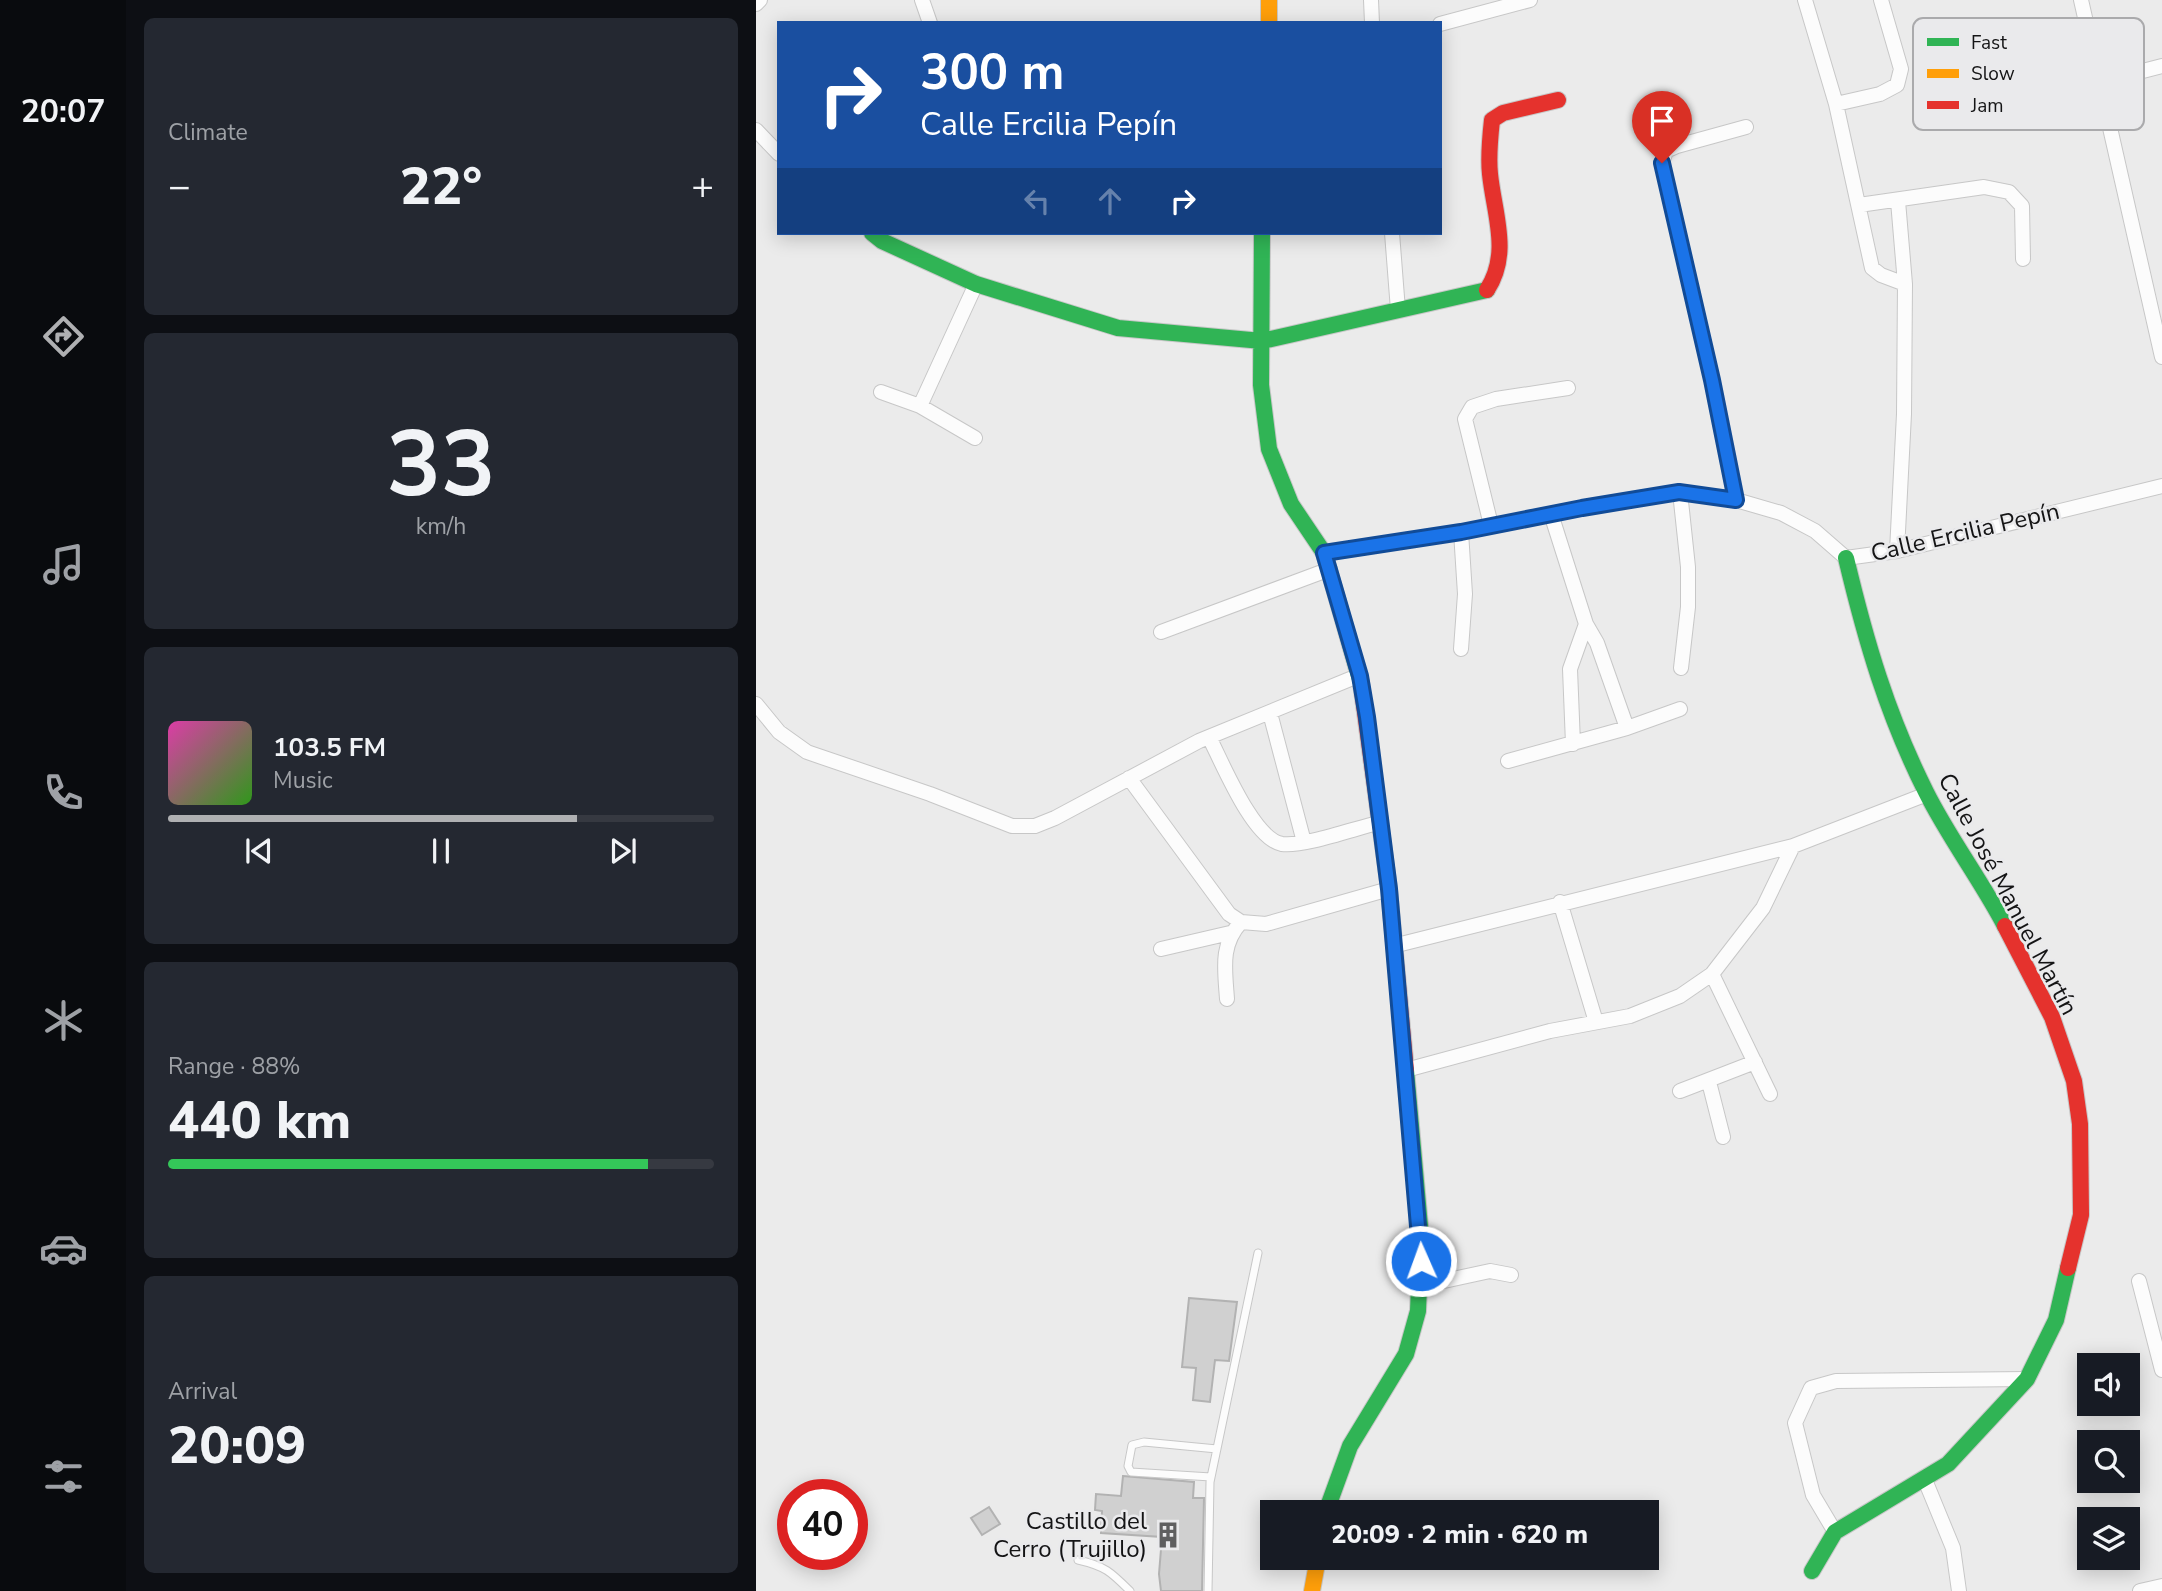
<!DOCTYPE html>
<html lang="en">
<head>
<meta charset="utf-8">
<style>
	body { margin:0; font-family:"Nunito Sans",sans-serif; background:#242831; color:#f1f3f6; height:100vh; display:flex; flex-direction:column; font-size:26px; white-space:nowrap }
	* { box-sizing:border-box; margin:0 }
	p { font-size:23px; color:#9ea1a6 }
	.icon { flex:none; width:38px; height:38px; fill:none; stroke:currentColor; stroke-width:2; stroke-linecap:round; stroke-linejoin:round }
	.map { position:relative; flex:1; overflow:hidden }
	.side { display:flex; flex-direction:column; gap:18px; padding:18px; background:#0d0f14; width:630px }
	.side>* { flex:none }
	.top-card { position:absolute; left:21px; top:21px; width:665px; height:214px; border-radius:0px; box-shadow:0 4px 18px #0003; background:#1a4fa0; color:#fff; overflow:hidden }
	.tools { position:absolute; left:1321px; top:1353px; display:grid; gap:14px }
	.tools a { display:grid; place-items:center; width:63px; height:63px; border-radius:0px; background:#171b24; box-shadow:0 4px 18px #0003; font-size:35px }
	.speed { position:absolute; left:21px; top:1479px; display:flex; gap:14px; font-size:35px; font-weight:700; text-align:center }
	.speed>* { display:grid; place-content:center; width:91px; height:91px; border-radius:50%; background:#171b24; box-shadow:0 4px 18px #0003; line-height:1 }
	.speed .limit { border:10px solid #d22; background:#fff; color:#111 }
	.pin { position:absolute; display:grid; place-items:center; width:60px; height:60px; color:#fff; margin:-72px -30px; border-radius:50% 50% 50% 0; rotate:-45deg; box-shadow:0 0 7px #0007 }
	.pin .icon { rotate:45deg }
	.me { position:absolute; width:77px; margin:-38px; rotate:358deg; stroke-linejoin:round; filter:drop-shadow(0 0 5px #0008) }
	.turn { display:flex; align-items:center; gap:24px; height:147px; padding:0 28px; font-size:32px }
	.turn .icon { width:91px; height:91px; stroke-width:2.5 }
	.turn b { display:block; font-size:49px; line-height:60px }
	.lanes { display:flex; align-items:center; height:66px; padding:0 28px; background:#0003; justify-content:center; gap:35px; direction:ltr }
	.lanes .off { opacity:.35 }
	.big { font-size:52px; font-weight:800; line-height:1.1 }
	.side .widget { flex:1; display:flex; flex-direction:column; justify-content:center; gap:10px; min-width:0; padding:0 24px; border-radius:10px; background:#242831 }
	.side .dial { align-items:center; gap:0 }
	.dial b { font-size:91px; line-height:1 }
	.song { display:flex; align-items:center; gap:21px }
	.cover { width:84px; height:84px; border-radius:10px; background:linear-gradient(135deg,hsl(320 70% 55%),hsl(110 70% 35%)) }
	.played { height:7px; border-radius:4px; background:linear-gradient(90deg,#afb0b2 75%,#363941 75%) }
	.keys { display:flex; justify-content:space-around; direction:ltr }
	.heat { display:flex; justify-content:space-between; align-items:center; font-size:38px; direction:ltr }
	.charge { height:10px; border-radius:5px; background:linear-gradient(90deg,#34c759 88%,#363941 0) }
	.trip { position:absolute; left:504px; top:1500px; width:399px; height:70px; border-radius:0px; background:#171b24; box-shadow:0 4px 18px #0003; font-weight:800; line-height:70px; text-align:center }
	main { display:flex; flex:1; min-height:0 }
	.tabs { display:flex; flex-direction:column; width:126px; justify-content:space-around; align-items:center; background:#090b0e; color:#9ea1a6 }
	.tabs .icon { width:49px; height:49px }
	.tabs .selected { color:#afb0b2 }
	.tabs b { font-size:32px; color:#f1f3f6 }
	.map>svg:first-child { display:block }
	.building { fill:#d0d0d0; stroke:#b2b2b2; stroke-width:2 }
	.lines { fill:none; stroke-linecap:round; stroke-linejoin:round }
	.lane-casing { stroke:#c7c7c7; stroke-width:9 }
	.street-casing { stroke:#c7c7c7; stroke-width:16 }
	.fast-casing { stroke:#c7c7c7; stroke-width:18 }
	.slow-casing { stroke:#c7c7c7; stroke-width:18 }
	.jam-casing { stroke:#c7c7c7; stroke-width:18 }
	.lane { stroke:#fcfcfc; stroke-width:7 }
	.street { stroke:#fcfcfc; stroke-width:14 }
	.fast { stroke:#30b455; stroke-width:16 }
	.slow { stroke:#ff9f0a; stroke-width:16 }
	.jam { stroke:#e5322d; stroke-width:16 }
	.route-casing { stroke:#114b97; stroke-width:18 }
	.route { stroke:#1a73e8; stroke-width:12 }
	.labels { text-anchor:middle; stroke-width:5; stroke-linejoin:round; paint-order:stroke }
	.street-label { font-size:24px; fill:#141415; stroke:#eaeaec }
	.poi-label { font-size:24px; fill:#141415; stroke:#eaeaec; text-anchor:end }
	.key { fill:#eaeaec; stroke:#aaaaac; stroke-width:2 }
	.key-label { font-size:19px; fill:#141415 }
</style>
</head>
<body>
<main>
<nav class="tabs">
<b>20:07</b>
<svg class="icon selected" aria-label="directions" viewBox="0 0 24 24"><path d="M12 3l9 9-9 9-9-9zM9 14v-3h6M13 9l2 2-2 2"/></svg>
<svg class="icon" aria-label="music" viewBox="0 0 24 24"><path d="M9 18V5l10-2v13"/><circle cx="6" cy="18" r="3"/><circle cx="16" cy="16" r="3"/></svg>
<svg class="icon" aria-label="phone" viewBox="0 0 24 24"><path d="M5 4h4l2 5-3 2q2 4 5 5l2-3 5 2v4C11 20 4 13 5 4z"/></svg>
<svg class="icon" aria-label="climate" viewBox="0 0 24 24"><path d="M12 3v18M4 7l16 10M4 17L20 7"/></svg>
<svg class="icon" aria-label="car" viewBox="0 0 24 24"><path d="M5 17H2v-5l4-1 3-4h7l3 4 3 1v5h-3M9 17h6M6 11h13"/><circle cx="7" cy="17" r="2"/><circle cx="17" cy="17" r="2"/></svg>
<svg class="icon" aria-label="filters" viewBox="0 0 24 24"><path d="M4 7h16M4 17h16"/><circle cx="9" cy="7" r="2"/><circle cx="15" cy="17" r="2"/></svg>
</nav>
<section class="side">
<div class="widget"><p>Climate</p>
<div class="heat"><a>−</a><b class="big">22°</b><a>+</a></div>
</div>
<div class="widget dial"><b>33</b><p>km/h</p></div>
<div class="widget">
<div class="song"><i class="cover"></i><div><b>103.5 FM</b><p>Music</p></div></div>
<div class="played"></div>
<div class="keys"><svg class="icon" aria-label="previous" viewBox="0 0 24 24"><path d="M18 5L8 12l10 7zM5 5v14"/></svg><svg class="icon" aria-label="pause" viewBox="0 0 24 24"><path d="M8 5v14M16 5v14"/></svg><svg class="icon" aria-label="next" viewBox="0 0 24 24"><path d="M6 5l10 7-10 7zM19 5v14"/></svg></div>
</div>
<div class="widget"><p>Range · 88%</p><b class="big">440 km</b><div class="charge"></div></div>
<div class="widget"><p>Arrival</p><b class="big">20:09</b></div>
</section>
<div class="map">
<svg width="1406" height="1591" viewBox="0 0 1406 1591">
	<rect width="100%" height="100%" fill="#ebebeb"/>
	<!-- building -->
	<path class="building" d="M433,1298L481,1302L473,1361L459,1360L454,1402L437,1400L440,1368L426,1367Z
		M367,1476L438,1482L437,1498H448L446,1591H405L403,1574L406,1537L345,1533L346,1511L339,1510L340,1494L365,1496Z
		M233,1507L244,1524L226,1535L215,1518Z"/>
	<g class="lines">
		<!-- lane casing -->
		<g class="lane-casing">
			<path id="lane" d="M455,1477L375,1472L372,1466L376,1445L388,1442L461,1449
				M322,1560C349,1566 355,1572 374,1591
				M452,1591L454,1482L502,1253"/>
		</g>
		<!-- street casing -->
		<g class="street-casing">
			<path id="street" d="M166,0L174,23
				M615,0L616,23
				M1049,0L1080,104L1116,268L1125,275L1149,284
				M1325,0L1406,357
				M0,4L4,0
				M684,24L774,0
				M1344,82L1406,66
				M1080,104L1124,94L1141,85L1145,69L1125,0
				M0,130L23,154
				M1103,205L1228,187L1253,192L1266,206L1267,259
				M636,233L642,310
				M125,392L164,406
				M219,438L164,406L220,284
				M924,492L932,567V607L925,668
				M980,500L956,380L906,163L910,151L921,146L990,127
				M795,514L830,624L814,669L817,744
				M735,525L709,419L716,407L740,399L812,388
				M705,532L709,594L705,649
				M1141,551L1148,414L1149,284L1142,201
				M568,553L705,532L826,508L924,492L980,500L1025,513L1059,531L1090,558L1141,551L1406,486
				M830,624L841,643L871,728
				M405,632L574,569
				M0,704L23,732L51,752L174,794L256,826H279L299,818L443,741L604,675
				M514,713L548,842
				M453,737C466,762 497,839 526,844C547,847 600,828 622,823
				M752,761L871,728L924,709
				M373,778L473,914L485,922L510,924L633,889
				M804,902L840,1022
				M637,946L1037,846L1171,794
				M405,949L474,933
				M956,974L1014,1094
				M471,999C469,969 464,945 485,922
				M650,1070L794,1031L874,1016L924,996L956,974L1007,908L1037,846
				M953,1082L967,1137
				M924,1091L999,1062
				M1383,1281L1406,1370
				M665,1286L734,1271L755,1275
				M1169,1480L1197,1548L1203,1591
				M1079,1532L1057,1495L1039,1423L1055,1388L1080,1381L1271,1379
				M1384,1591L1406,1586"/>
		</g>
		<!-- fast casing -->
		<g class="fast-casing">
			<path id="fast" d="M116,233L126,241L220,284L362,328L506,341L731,290
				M506,233L505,385L513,449L535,504L568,553L605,683
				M1090,558C1110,642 1131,714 1170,792C1193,838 1225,880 1249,926
				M570,1512L594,1446L650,1354L662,1311L665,1237L650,1070
				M1056,1571L1079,1532L1192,1464L1271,1379L1300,1320L1312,1268"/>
		</g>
		<!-- slow casing -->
		<g class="slow-casing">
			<path id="slow" d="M513,0V23
				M556,1591L562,1558"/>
		</g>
		<!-- jam casing -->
		<g class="jam-casing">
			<path id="jam" d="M731,290C755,253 738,214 734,174C732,156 734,138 736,120L747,113L802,100
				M605,683L633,889L650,1070
				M1249,926L1296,1017L1318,1081L1324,1124L1325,1215L1312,1268"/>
		</g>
		<!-- lane -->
		<use href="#lane" class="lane"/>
		<!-- street -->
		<use href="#street" class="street"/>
		<!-- fast -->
		<use href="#fast" class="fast"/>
		<!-- slow -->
		<use href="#slow" class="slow"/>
		<!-- jam -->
		<use href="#jam" class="jam"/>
	</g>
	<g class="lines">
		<!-- route casing -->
		<g class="route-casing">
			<path id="route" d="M665,1261L633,889L611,717L604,676L568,553L705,532L826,508L923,492L980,500L956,380L906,163"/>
		</g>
		<!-- route -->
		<use href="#route" class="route"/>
	</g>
	<!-- icons -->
	<defs>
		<g id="building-bare" transform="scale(2.1)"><path d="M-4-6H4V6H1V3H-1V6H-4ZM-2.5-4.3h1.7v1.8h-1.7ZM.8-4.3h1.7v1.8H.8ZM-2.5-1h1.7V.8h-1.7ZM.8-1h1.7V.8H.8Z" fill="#5f5f60" stroke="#eaeaec" stroke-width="2.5" paint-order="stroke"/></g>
	</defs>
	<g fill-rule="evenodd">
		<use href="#building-bare" x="412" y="1535"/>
	</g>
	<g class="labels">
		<!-- street labels -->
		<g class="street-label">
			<text transform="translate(1209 532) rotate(-13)" y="8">Calle Ercilia Pepín</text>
			<text transform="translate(1252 894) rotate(62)" y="8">Calle José Manuel Martín</text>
		</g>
		<!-- poi labels -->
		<g class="poi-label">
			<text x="391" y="1529">Castillo del<tspan x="391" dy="28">Cerro (Trujillo)</tspan></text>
		</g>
	</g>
	<!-- legend -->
	<rect x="1157" y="18" width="231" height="112" rx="10" class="key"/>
	<rect x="1171" y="38" width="32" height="8" fill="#30b455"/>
	<rect x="1171" y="69" width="32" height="9" fill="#ff9f0a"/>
	<rect x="1171" y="101" width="32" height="8" fill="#e5322d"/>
	<g class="key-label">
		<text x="1215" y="49">Fast</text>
		<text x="1215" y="80">Slow</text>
		<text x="1215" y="112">Jam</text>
	</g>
</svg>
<div class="tools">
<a><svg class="icon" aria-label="sound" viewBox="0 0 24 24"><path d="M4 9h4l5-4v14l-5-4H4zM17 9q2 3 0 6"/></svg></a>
<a><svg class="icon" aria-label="search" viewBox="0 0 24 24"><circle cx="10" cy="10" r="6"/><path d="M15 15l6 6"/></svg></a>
<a><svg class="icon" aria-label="layers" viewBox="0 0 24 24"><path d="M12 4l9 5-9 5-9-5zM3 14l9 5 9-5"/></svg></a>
</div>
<div class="speed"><div class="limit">40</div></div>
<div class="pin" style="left:906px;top:163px;background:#d93025"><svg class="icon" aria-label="arrive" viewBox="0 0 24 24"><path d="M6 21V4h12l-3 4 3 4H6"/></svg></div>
<svg class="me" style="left:665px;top:1261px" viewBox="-20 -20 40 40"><circle r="17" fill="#1a73e8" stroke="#fff" stroke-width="3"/><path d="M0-11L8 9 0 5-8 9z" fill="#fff"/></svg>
<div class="trip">20:09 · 2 min · 620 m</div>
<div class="top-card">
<div class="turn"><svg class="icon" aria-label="right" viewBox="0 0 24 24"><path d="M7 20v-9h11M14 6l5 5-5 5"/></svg><div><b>300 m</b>Calle Ercilia Pepín</div></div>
<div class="lanes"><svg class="icon off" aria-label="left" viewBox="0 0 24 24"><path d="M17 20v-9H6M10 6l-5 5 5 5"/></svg><svg class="icon off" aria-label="ahead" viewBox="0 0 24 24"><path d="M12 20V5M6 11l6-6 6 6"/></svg><svg class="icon" aria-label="right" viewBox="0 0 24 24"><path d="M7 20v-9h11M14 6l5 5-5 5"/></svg></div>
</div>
</div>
</main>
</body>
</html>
